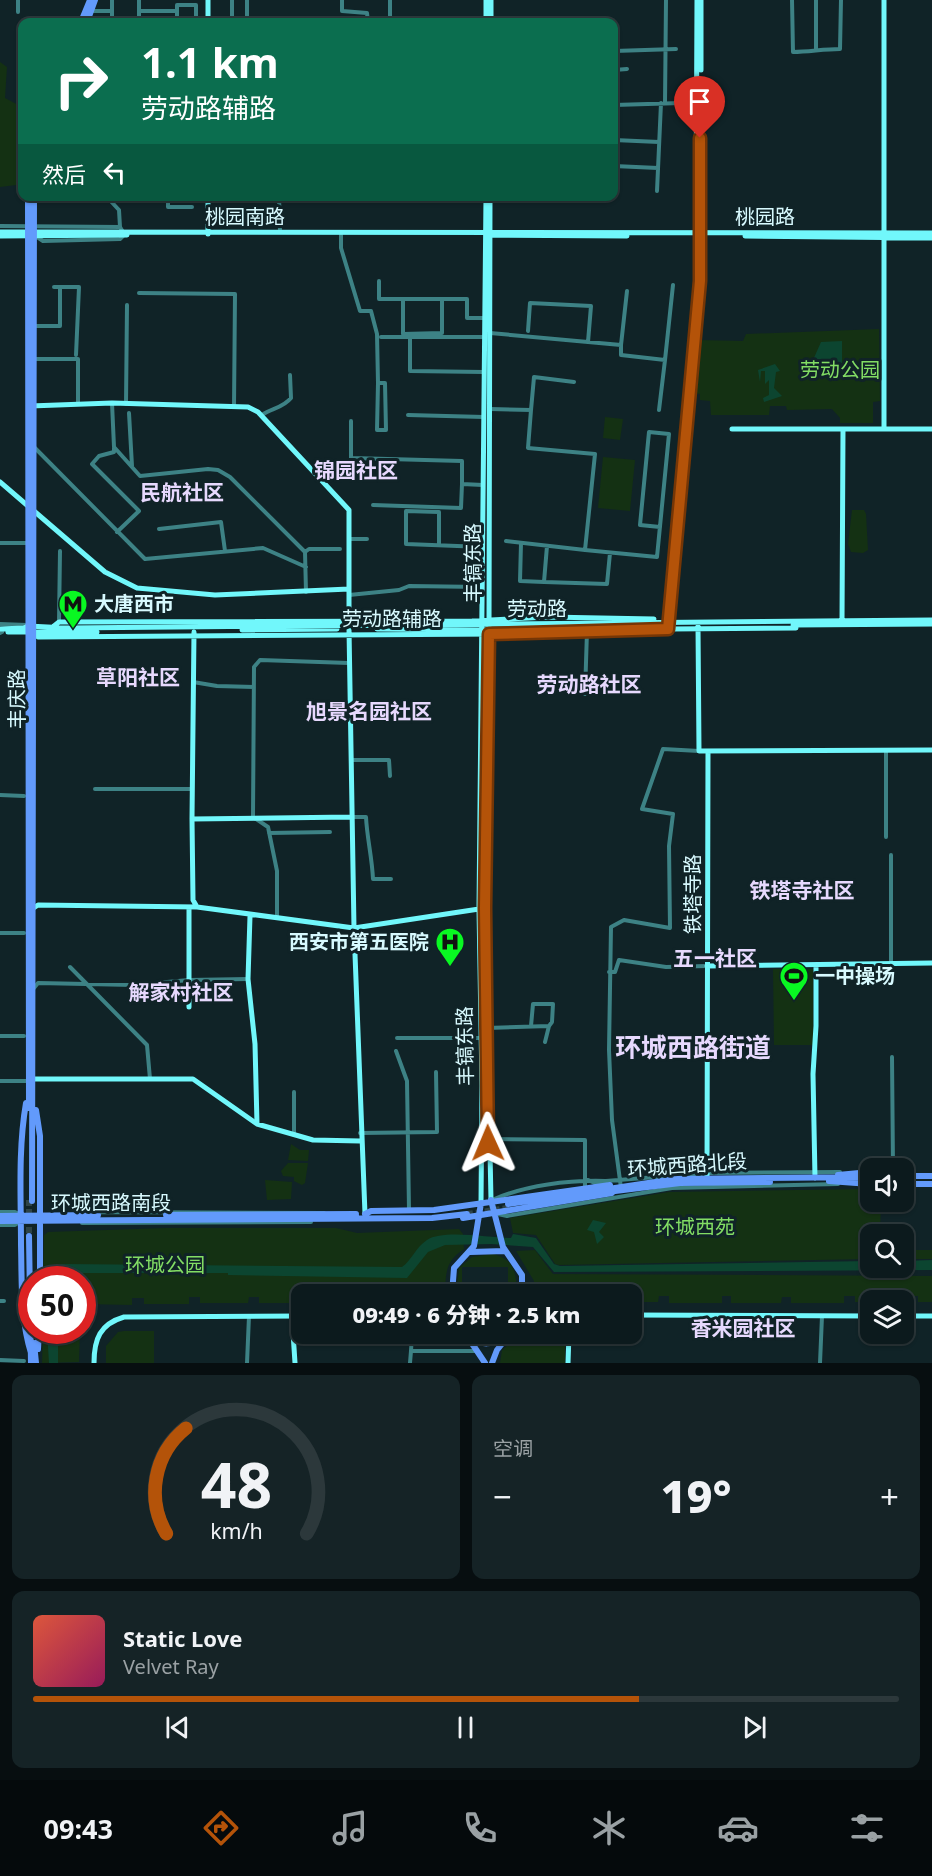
<!DOCTYPE html>
<html lang="zh">
<head>
<meta charset="utf-8">
<style>
	body { margin:0; font-family:"Noto Sans","Noto Sans SC",sans-serif; background:#152326; color:#f1f3f6; height:100vh; display:flex; flex-direction:column; font-size:22px; white-space:nowrap }
	* { box-sizing:border-box; margin:0 }
	p { font-size:20px; color:#9aa1a4 }
	.icon { flex:none; width:33px; height:33px; fill:none; stroke:currentColor; stroke-width:2; stroke-linecap:round; stroke-linejoin:round }
	.map { position:relative; height:1363px; overflow:hidden }
	.details { display:flex; flex-direction:column; gap:12px; padding:12px; background:#070e10; flex:1 }
	.details>* { flex:none }
	.banner { position:absolute; left:18px; top:18px; width:600px; height:183px; border-radius:12px; box-shadow:0 2px 4px #0004,0 0 0 2px #2c383b; background:#0b6e4f; color:#fff; overflow:hidden }
	.tools { position:absolute; left:860px; top:1158px; display:grid; gap:12px }
	.tools a { display:grid; place-items:center; width:54px; height:54px; border-radius:12px; background:#0c1a1d; box-shadow:0 2px 4px #0004,0 0 0 2px #2c383b; font-size:30px }
	.speed { position:absolute; left:18px; top:1266px; display:flex; gap:12px; font-size:30px; font-weight:700; text-align:center }
	.speed>* { display:grid; place-content:center; width:78px; height:78px; border-radius:50%; background:#0c1a1d; box-shadow:0 2px 4px #0004,0 0 0 2px #2c383b; line-height:1 }
	.speed .limit { border:9px solid #d22; background:#fff; color:#111 }
	.pin { position:absolute; display:grid; place-items:center; width:51px; height:51px; color:#fff; margin:-62px -26px; border-radius:50% 50% 50% 0; rotate:-45deg; box-shadow:0 0 6px #0007 }
	.pin .icon { rotate:45deg }
	.me { position:absolute; width:66px; margin:-33px; rotate:359deg; stroke-linejoin:round; filter:drop-shadow(0 0 4px #0008) }
	.turn { display:flex; align-items:center; gap:21px; height:126px; padding:0 24px; font-size:27px }
	.turn .icon { width:78px; height:78px; stroke-width:2.5 }
	.turn b { display:block; font-size:42px; line-height:51px }
	.then { display:flex; align-items:center; height:57px; padding:0 24px; background:#0003; gap:12px; font-size:22px }
	.big { font-size:45px; font-weight:800; line-height:1.1 }
	.details .tile { flex:1; display:flex; flex-direction:column; justify-content:center; gap:9px; min-width:0; padding:0 21px; border-radius:12px; background:#152326 }
	.details .dial { align-items:center; gap:0 }
	.dial svg { height:156px; overflow:visible; fill:none; stroke:#2c383b; stroke-width:7; stroke-linecap:round; text-anchor:middle }
	.dial text { fill:#f1f3f6; stroke:none }
	.song { display:flex; align-items:center; gap:18px }
	.cover { width:72px; height:72px; border-radius:9px; background:linear-gradient(135deg,hsl(10 70% 55%),hsl(330 70% 35%)) }
	.played { height:6px; border-radius:3px; background:linear-gradient(90deg,#b45309 70%,#2c383b 70%) }
	.keys { display:flex; justify-content:space-around; direction:ltr }
	.heat { display:flex; justify-content:space-between; align-items:center; font-size:33px; direction:ltr }
	.details .tiles { flex:1; display:grid; gap:12px; grid-template-columns:1fr 1fr }
	.tile:last-child { grid-column:span 2 }
	.trip { position:absolute; left:291px; top:1284px; width:351px; height:60px; border-radius:12px; background:#0c1a1d; box-shadow:0 2px 4px #0004,0 0 0 2px #2c383b; font-weight:800; line-height:60px; text-align:center }
	.dock { display:flex; height:96px; justify-content:space-around; align-items:center; background:#050a0c; color:#9aa1a4 }
	.dock .icon { width:42px; height:42px }
	.dock .on { color:#b45309 }
	.dock b { font-size:27px; color:#f1f3f6 }
	.map>svg:first-child { display:block }
	.green { fill:#143113 }
	.water { fill:#0c4530 }
	.lines { fill:none; stroke-linecap:round; stroke-linejoin:round }
	.street-tunnel { stroke:#2e4347; stroke-width:4; stroke-dasharray:4 2; stroke-linecap:butt }
	.primary-tunnel { stroke:#2e4347; stroke-width:6; stroke-dasharray:6 3; stroke-linecap:butt }
	.street { stroke:#3d8285; stroke-width:4 }
	.secondary { stroke:#71f7fb; stroke-width:5 }
	.primary { stroke:#629afb; stroke-width:6 }
	.route-casing { stroke:#753606; stroke-width:15 }
	.route { stroke:#b45309; stroke-width:10 }
	.labels { text-anchor:middle; stroke-width:6; stroke-linejoin:round; paint-order:stroke }
	.street-label { font-size:20px; fill:#d7f9fe; stroke:#102327 }
	.park-label { font-size:20px; fill:#82dd64; stroke:#102327 }
	.poi-label { font-size:20px; font-weight:bold; fill:#d7f9fe; stroke:#102327; text-anchor:start }
	.neighbourhood-label { font-size:21px; font-weight:bold; fill:#e7d9fe; stroke:#102327 }
	.district-label { font-size:26px; font-weight:bold; fill:#e7d9fe; stroke:#102327 }
</style>
</head>
<body>
<div class="map">
<svg width="932" height="1363" viewBox="0 0 932 1363">
	<rect width="100%" height="100%" fill="#102327"/>
	<!-- green -->
	<path class="green" d="M0,62L7,67L5,98L22,107C22,135 16,157 16,185L0,187Z
		M879,329L880,401L873,402V423H840V418L832,409L787,410L786,406H770L769,415H711L710,401L700,400V394L693,393L696,340L743,341L746,334Z
		M605,417L623,419L620,440L603,438Z
		M603,457L635,460L630,511L598,508Z
		M852,510H864L866,514L868,550L863,553L851,552L848,544Z
		M773,969H813V1045H774Z
		M291,1144L300,1150H309L308,1161L288,1160Z
		M288,1163H308L305,1183L302,1185L294,1181V1177L283,1176L281,1171Z
		M265,1180L292,1182L291,1199L267,1200Z
		M870,1189V1202H881L880,1234H870V1259L559,1265L555,1264L536,1235L513,1233L510,1218L669,1192Z
		M166,1228H336L357,1233L459,1229L463,1234L464,1249C445,1262 446,1272 445,1294H302L301,1303H259V1297H249L248,1303H200V1297H189V1304H144V1298H132V1305L83,1304L82,1280H43L44,1235L48,1232Z
		M535,1250L553,1274L932,1276V1302H918V1296H905V1302H855V1296H844V1303H791V1297H782L781,1303H731V1296H722V1303H669V1296H659L658,1302H632V1294H534V1281L516,1251Z
		M903,1250H932V1259H903Z
		M493,1254C516,1260 516,1274 517,1294H508V1267H462V1294H456L459,1268L472,1257Z
		M43,1331H80L79,1362L42,1363Z
		M124,1331H154V1363H106V1346L118,1332Z
		M522,1334H565V1363H500L502,1350Z"/>
	<!-- water -->
	<path class="water" d="M842,341V363L832,365L813,360L821,342Z
		M775,364L780,371L776,372L774,388L782,396L764,402L763,398L769,395V380L765,384V371H761L760,382L758,370Z
		M593,1220L606,1223L599,1232L604,1237L597,1244L594,1232L587,1230Z
		M513,1234L536,1238L554,1264L560,1266L870,1261V1268H903V1261L932,1260V1270L554,1272L533,1247L491,1244L445,1245L428,1252L407,1278L228,1275V1273H79L63,1279L48,1280L58,1268L56,1266L62,1264L402,1267C411,1261 416,1247 427,1240C443,1229 490,1238 511,1238Z
		M47,1331H58V1363H49Z"/>
	<g class="lines">
		<!-- street-tunnel -->
		<path class="street-tunnel" d="M681,103H692"/>
		<!-- primary-tunnel -->
		<path class="primary-tunnel" d="M29,1200V1236
			M467,1214L508,1208"/>
		<!-- street -->
		<path class="street" d="M18,0V12
			M342,0V11L367,13L368,22
			M792,0L793,52C809,52 823,49 840,49L841,0
			M92,11H112V22
			M112,11V0
			M139,11H177
			M196,18H208
			M139,22V0
			M177,22V5H196V22
			M232,22V0
			M247,22V0
			M390,22V0
			M816,49V0
			M614,51L676,49
			M614,70L627,69
			M665,103L666,0
			M614,105L681,103
			M614,140L659,142
			M614,166L658,168
			M657,191L661,103
			M106,196L119,210L120,227
			M168,196V207H192
			M279,196L280,232
			M279,200H307V196
			M0,226L120,227L123,232
			M341,235V248L360,311H371L377,334L378,383H385L386,430H377L378,383
			M37,237L43,241L120,239L123,236
			M379,281V299H467V318H485
			M54,287H79L76,355
			M139,293L235,294L234,407
			M403,299V334L442,333V299
			M34,326H60V287
			M528,331L530,303L591,306L588,342
			M490,333L621,345V355L665,360L673,285
			M381,337H485
			M410,337V371L484,372
			M621,345L627,291
			M34,359H78V404
			M112,403L114,447L140,476L208,469L218,470L230,477L305,552L306,592
			M126,404L127,305
			M490,409L531,410L534,377L574,382
			M659,410L665,360
			M129,413L132,466
			M262,415C272,408 283,408 291,398L290,375
			M408,415L484,417
			M351,421V458L462,461V484
			M34,447L145,559L263,548L306,567
			M114,448V452L99,456L92,464L139,511L117,532
			M373,505L461,508L462,484L483,485
			M159,529L221,522L225,551
			M349,539H367
			M506,541L585,550L595,454L528,448L531,410
			M0,543H28
			M521,543L520,581L544,582
			M439,545V512L406,511V544L483,547
			M547,546L544,582L607,584L610,553
			M585,550L657,557L669,434L649,432L640,525L660,527
			M305,552L309,549H340
			M349,595L399,590L409,586L482,587
			M59,622L60,551
			M0,624L27,625
			M0,633L2,632
			M193,682L217,686L254,687
			M585,694L587,631
			M886,751V837
			M351,760H389L390,776
			M95,789H192
			M0,795L24,796
			M351,817H366C367,838 372,857 373,879H391
			M269,833L330,832
			M891,855V963
			M277,918V871L268,827L253,817L254,667L260,660L349,663
			M0,933H24
			M70,967L147,1045L150,1079
			M609,972H615L619,960L666,967L707,966
			M34,988L38,983L134,985L189,980L248,979
			M531,1026L533,1004H553L552,1022L549,1026
			M487,1028L549,1026L545,1042
			M0,1036H24
			M397,1038H481
			M396,1051L407,1081L409,1210
			M892,1057L893,1168
			M0,1081H28
			M294,1092V1135
			M360,1133L437,1132L436,1072
			M489,1139L585,1140V1187
			M588,1180L599,1185L606,1181L707,1173L840,1172
			M621,1188L612,1120L609,1050L611,927L624,920L670,928L669,846L673,814L642,809L663,749L699,751
			M492,1200C526,1185 569,1180 605,1181
			M0,1212H15L21,1215
			M96,1214L102,1212L324,1213
			M498,1214L507,1216L672,1188L838,1184
			M82,1223L311,1222
			M0,1225H15L19,1222
			M0,1301H4
			M412,1334L411,1351H476
			M0,1360L24,1361
			M247,1363L249,1316
			M410,1363L411,1351
			M820,1363L822,1316"/>
		<!-- secondary -->
		<path class="secondary" d="M486,0V22
			M208,22V0
			M491,22V0
			M701,70V0
			M700,155L701,235
			M208,196V234
			M490,196L489,629L485,908L491,1200
			M0,232L932,233
			M487,235L627,236
			M0,236L127,235
			M745,236L932,238
			M30,406L112,403L248,407L258,412L349,510V624
			M732,429H932
			M884,429V0
			M0,482L28,506
			M34,511L105,572L137,588L215,595L349,589
			M842,622L843,429
			M793,625L932,624
			M54,626L59,622L472,621L548,617L654,619
			M668,626L699,244L696,223L697,0
			M698,626L699,751L932,750
			M0,629L24,628L28,626L67,628L932,620
			M349,629L354,928L365,1214
			M377,629L482,630L673,626
			M670,629L796,628
			M242,630L337,629
			M8,632H97
			M194,632L192,819L351,817
			M34,633L38,637L499,634L625,630
			M192,819L193,900L197,907
			M189,908V1007
			M32,909L38,905L197,907L354,928L479,909
			M250,916L248,979L255,1044L257,1124
			M707,966L932,963
			M33,1079H193L257,1124L313,1140L360,1141
			M707,1177L708,752
			M815,1178L813,1074L816,1026V966
			M481,1203L482,1086L479,909L486,196
			M632,1315L870,1316
			M903,1316H932
			M292,1317L295,1363
			M94,1363C94,1339 100,1324 124,1317L302,1316
			M568,1363L569,1334"/>
		<!-- primary -->
		<path class="primary" d="M81,22L90,0
			M87,22L95,0
			M28,196L29,1108
			M26,1103C18,1149 21,1198 21,1245C22,1282 20,1318 31,1353
			M36,1110L40,1136V1280
			M838,1175L870,1172
			M903,1176H932
			M829,1181L870,1184
			M903,1184H932
			M607,1192L680,1183L770,1182
			M491,1200L503,1247L522,1275V1294
			M32,1201L34,196
			M508,1204L675,1179L870,1177
			M365,1214L371,1211L434,1210L610,1185
			M166,1215L356,1214
			M0,1216L98,1215
			M463,1218L612,1193
			M0,1221L432,1218L467,1214
			M29,1236L31,1363
			M470,1252L505,1251
			M452,1294L454,1268L474,1246L481,1203
			M463,1334C476,1347 498,1346 512,1334
			M469,1339L485,1363
			M34,1343L36,1363
			M38,1349L39,1330
			M492,1363L497,1350L505,1340"/>
	</g>
	<g class="lines">
		<!-- route casing -->
		<g class="route-casing">
			<path id="route" d="M488,1143L485,908L489,634L668,629L700,281V138"/>
		</g>
		<!-- route -->
		<use href="#route" class="route"/>
	</g>
	<!-- icons -->
	<defs>
		<g id="metro-pin" transform="scale(1.5)"><path d="M0 17L-7.5 6A9.5 9.5 0 1 1 7.5 6Z" fill="#09f822" stroke="#102327"/><path d="M-5.5 5V-5H-3L0 0L3-5H5.5V5H3V-.5L0 4L-3-.5V5Z" fill="#111"/></g>
		<g id="hospital-pin" transform="scale(1.5)"><path d="M0 17L-7.5 6A9.5 9.5 0 1 1 7.5 6Z" fill="#09f822" stroke="#102327"/><path d="M-5-5h3v3.5h4V-5h3V5h-3V1.5h-4V5h-3Z" fill="#111"/></g>
		<g id="stadium-pin" transform="scale(1.5)"><path d="M0 17L-7.5 6A9.5 9.5 0 1 1 7.5 6Z" fill="#09f822" stroke="#102327"/><path d="M0-5a6.5 5 0 1 0 0 10a6.5 5 0 1 0 0-10ZM-3.5-1.8h7v3.6h-7Z" fill="#111"/></g>
	</defs>
	<g fill-rule="evenodd">
		<use href="#metro-pin" x="73" y="604"/>
		<use href="#hospital-pin" x="450" y="942"/>
		<use href="#stadium-pin" x="794" y="976"/>
	</g>
	<g class="labels">
		<!-- street labels -->
		<g class="street-label">
			<text x="245" y="224">桃园南路</text>
			<text x="765" y="224">桃园路</text>
			<text transform="translate(473 563) rotate(-90)" y="7">丰镐东路</text>
			<text x="537" y="616">劳动路</text>
			<text x="392" y="626">劳动路辅路</text>
			<text transform="translate(17 699) rotate(-90)" y="7">丰庆路</text>
			<text transform="translate(693 894) rotate(-90)" y="7">铁塔寺路</text>
			<text transform="translate(465 1046) rotate(-91)" y="7">丰镐东路</text>
			<text transform="translate(687 1165) rotate(-4)" y="7">环城西路北段</text>
			<text x="111" y="1210">环城西路南段</text>
		</g>
		<!-- park labels -->
		<g class="park-label">
			<text x="840" y="377">劳动公园</text>
			<text x="695" y="1234">环城西苑</text>
			<text x="165" y="1272">环城公园</text>
		</g>
		<!-- poi labels -->
		<g class="poi-label">
			<text x="94" y="611">大唐西市</text>
			<text x="429" y="949" text-anchor="end">西安市第五医院</text>
			<text x="815" y="983">一中操场</text>
		</g>
		<!-- neighbourhood labels -->
		<g class="neighbourhood-label">
			<text x="356" y="478">锦园社区</text>
			<text x="182" y="500">民航社区</text>
			<text x="138" y="685">草阳社区</text>
			<text x="589" y="692">劳动路社区</text>
			<text x="369" y="719">旭景名园社区</text>
			<text x="802" y="898">铁塔寺社区</text>
			<text x="715" y="966">五一社区</text>
			<text x="181" y="1000">解家村社区</text>
			<text x="743" y="1336">香米园社区</text>
		</g>
		<!-- district labels -->
		<g class="district-label">
			<text x="693" y="1057">环城西路街道</text>
		</g>
	</g>
</svg>
<div class="tools">
<a><svg class="icon" aria-label="sound" viewBox="0 0 24 24"><path d="M4 9h4l5-4v14l-5-4H4zM17 9q2 3 0 6"/></svg></a>
<a><svg class="icon" aria-label="search" viewBox="0 0 24 24"><circle cx="10" cy="10" r="6"/><path d="M15 15l6 6"/></svg></a>
<a><svg class="icon" aria-label="layers" viewBox="0 0 24 24"><path d="M12 4l9 5-9 5-9-5zM3 14l9 5 9-5"/></svg></a>
</div>
<div class="speed"><div class="limit">50</div></div>
<div class="pin" style="left:700px;top:138px;background:#d93025"><svg class="icon" aria-label="arrive" viewBox="0 0 24 24"><path d="M6 21V4h12l-3 4 3 4H6"/></svg></div>
<svg class="me" style="left:488px;top:1143px" viewBox="-20 -20 40 40"><path d="M0-17L14 15 0 8-14 15z" fill="#b45309" stroke="#fff" stroke-width="4"/></svg>
<div class="trip">09:49 · 6 分钟 · 2.5 km</div>
<div class="banner">
<div class="turn"><svg class="icon" aria-label="right" viewBox="0 0 24 24"><path d="M7 20v-9h11M14 6l5 5-5 5"/></svg><div><b>1.1 km</b>劳动路辅路</div></div>
<div class="then">然后<svg class="icon" aria-label="left" viewBox="0 0 24 24"><path d="M17 20v-9H6M10 6l-5 5 5 5"/></svg></div>
</div>
</div>
<section class="details">
<div class="tiles">
<div class="tile dial"><svg viewBox="0 0 100 80">
<path d="M14 69A42 42 0 1 1 86 69"/>
<path d="M14 69A42 42 0 0 1 24 15" stroke="#b45309"/>
<text x="50" y="56" font-size="32" font-weight="700">48</text>
<text x="50" y="72" font-size="11">km/h</text>
</svg></div>
<div class="tile"><p>空调</p>
<div class="heat"><a>−</a><b class="big">19°</b><a>+</a></div>
</div>
<div class="tile">
<div class="song"><i class="cover"></i><div><b>Static Love</b><p>Velvet Ray</p></div></div>
<div class="played"></div>
<div class="keys"><svg class="icon" aria-label="previous" viewBox="0 0 24 24"><path d="M18 5L8 12l10 7zM5 5v14"/></svg><svg class="icon" aria-label="pause" viewBox="0 0 24 24"><path d="M8 5v14M16 5v14"/></svg><svg class="icon" aria-label="next" viewBox="0 0 24 24"><path d="M6 5l10 7-10 7zM19 5v14"/></svg></div>
</div>
</div>
</section>
<nav class="dock">
<b>09:43</b>
<svg class="icon on" aria-label="directions" viewBox="0 0 24 24"><path d="M12 3l9 9-9 9-9-9zM9 14v-3h6M13 9l2 2-2 2"/></svg>
<svg class="icon" aria-label="music" viewBox="0 0 24 24"><path d="M9 18V5l10-2v13"/><circle cx="6" cy="18" r="3"/><circle cx="16" cy="16" r="3"/></svg>
<svg class="icon" aria-label="phone" viewBox="0 0 24 24"><path d="M5 4h4l2 5-3 2q2 4 5 5l2-3 5 2v4C11 20 4 13 5 4z"/></svg>
<svg class="icon" aria-label="climate" viewBox="0 0 24 24"><path d="M12 3v18M4 7l16 10M4 17L20 7"/></svg>
<svg class="icon" aria-label="car" viewBox="0 0 24 24"><path d="M5 17H2v-5l4-1 3-4h7l3 4 3 1v5h-3M9 17h6M6 11h13"/><circle cx="7" cy="17" r="2"/><circle cx="17" cy="17" r="2"/></svg>
<svg class="icon" aria-label="filters" viewBox="0 0 24 24"><path d="M4 7h16M4 17h16"/><circle cx="9" cy="7" r="2"/><circle cx="15" cy="17" r="2"/></svg>
</nav>
</body>
</html>
